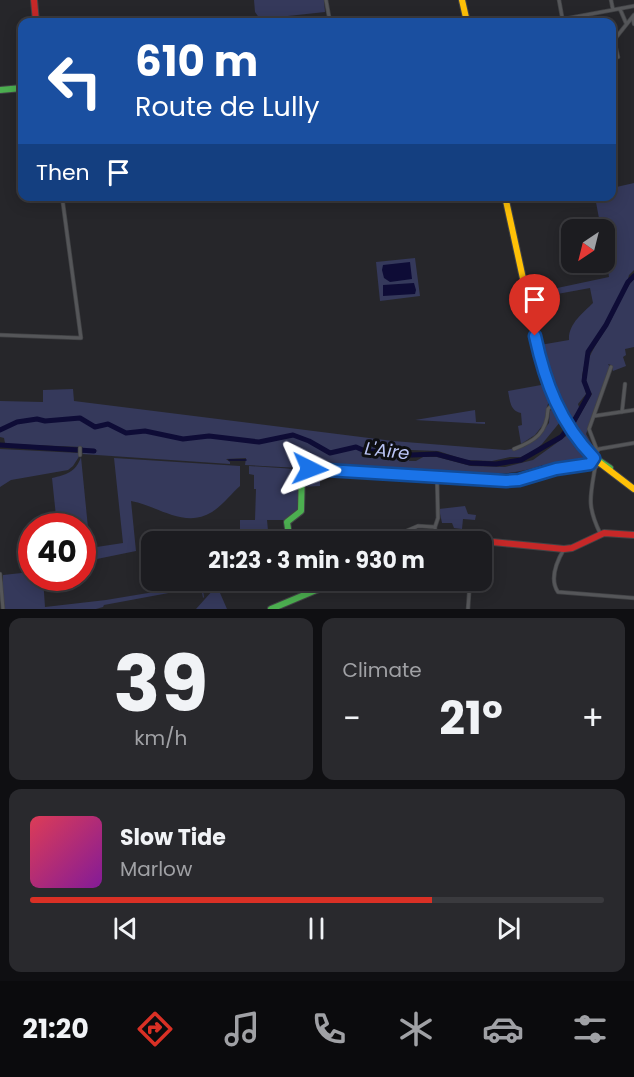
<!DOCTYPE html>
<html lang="en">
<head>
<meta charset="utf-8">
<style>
	body { margin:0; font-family:Poppins,sans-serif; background:#29292d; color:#f1f3f6; height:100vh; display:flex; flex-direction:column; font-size:22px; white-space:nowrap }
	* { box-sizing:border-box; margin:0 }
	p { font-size:20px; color:#a0a1a5 }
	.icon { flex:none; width:33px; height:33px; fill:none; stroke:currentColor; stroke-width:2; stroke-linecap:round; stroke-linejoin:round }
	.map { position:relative; height:609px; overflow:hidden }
	.side { display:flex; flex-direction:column; gap:9px; padding:9px; background:#0f0f12; flex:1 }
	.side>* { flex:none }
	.banner { position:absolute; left:18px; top:18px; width:598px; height:183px; border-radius:12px; box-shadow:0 3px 15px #0003,0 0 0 2px #3a3a3e; background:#1a4fa0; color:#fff; overflow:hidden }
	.needle { width:39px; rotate:215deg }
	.fabs { position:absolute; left:561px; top:219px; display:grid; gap:12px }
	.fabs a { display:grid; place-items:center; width:54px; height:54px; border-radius:12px; background:#1c1c20; box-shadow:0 3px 15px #0003,0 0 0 2px #3a3a3e; font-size:30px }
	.speed { position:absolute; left:18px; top:513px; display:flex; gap:12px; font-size:30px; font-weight:700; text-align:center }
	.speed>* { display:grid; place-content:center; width:78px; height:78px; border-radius:50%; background:#1c1c20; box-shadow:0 3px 15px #0003,0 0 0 2px #3a3a3e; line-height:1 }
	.speed .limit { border:9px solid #d22; background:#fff; color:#111 }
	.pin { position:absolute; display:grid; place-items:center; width:51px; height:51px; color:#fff; margin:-62px -26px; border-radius:50% 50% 50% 0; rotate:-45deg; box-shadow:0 0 6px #0007 }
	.pin .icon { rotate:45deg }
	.me { position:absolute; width:66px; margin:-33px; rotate:93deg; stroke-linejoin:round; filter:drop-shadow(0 0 4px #0008) }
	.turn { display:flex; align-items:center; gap:21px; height:126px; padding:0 18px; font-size:27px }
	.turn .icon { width:78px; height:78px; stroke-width:2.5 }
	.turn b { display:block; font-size:42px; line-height:51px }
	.then { display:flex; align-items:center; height:57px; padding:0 18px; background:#0003; gap:12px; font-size:22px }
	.big { font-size:45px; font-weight:700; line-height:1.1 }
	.side .card { flex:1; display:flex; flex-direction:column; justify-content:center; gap:9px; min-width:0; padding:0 21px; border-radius:12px; background:#29292d }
	.side .dial { align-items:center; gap:0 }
	.dial b { font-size:78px; line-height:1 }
	.song { display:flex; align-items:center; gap:18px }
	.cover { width:72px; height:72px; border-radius:9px; background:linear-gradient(135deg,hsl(350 70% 55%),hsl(290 70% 35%)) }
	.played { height:6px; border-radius:3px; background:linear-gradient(90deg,#d93025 70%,#3a3a3e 70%) }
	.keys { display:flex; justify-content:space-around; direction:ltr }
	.heat { display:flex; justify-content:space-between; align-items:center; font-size:33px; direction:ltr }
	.side .tiles { flex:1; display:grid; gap:9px; grid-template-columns:1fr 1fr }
	.card:last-child { grid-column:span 2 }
	.trip { position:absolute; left:141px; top:531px; width:351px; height:60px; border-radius:12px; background:#1c1c20; box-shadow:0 3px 15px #0003,0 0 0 2px #3a3a3e; font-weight:700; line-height:60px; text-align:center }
	.dock { display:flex; height:96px; justify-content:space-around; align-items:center; background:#0b0b0d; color:#a0a1a5 }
	.dock .icon { width:42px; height:42px }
	.dock .current { color:#d93025 }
	.dock b { font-size:27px; color:#f1f3f6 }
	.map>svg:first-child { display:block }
	.green { fill:#35395b }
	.water { fill:#0e0c36 }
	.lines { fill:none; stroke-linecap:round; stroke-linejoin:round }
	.stream { stroke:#0e0c36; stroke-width:1.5 }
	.river { stroke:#0e0c36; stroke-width:5 }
	.street-casing { stroke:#424346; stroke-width:4.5 }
	.fast-casing { stroke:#424346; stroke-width:8 }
	.slow-casing { stroke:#424346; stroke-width:8 }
	.jam-casing { stroke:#424346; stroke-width:8 }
	.street { stroke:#555659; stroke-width:3 }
	.fast { stroke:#4caf50; stroke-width:6 }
	.slow { stroke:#ffc107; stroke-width:6 }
	.jam { stroke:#c62828; stroke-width:6 }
	.route-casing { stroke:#114b97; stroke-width:15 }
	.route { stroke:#1a73e8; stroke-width:10 }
	.labels { text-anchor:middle; stroke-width:6; stroke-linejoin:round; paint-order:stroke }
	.water-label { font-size:18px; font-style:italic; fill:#bac4f4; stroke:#0e0f12 }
</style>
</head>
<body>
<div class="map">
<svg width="634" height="609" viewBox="0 0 634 609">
	<rect width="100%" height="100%" fill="#26262a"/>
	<!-- green -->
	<path class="green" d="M254,0H324L325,12L260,19L255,12Z
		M634,183V270L629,275L628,279L600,333L587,351L582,376L586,394L578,404L579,407L581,405L582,407L573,418L568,413L565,416L560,408L540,345L569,340C568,324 583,313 593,303L590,288L530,299L529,294L609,277L605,247L604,230L601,229L595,197L612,196V188Z
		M415,258L420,296L380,301L376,262Z
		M634,279V347L625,349L626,355L623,357L626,366L613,371L611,365L608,364L610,367L586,434L594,448L592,451L582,441L578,445L589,458L584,462L588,463L548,468L539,473L512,480L417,474L427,472C455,474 522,486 543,465C498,482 445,470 399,468V472L404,473L304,467L306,462H292V466H299V468L245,465L246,458L226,459L230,462V464L82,454L84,452L98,451L84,449L82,447L9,444L5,443L4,438L0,437V401L43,402V390L73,389L74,401L393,441L505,450L524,447L538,437L549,423L550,411L553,407L560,422L542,444L534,451L521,457H510L492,461L466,460L438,451L411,450L409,461H416L423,457H437L471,466L505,467L533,460L569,434L575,441L578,436L572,429L592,394C572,367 603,339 613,316C619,304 624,290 634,279Z
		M541,385L544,386L549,401L546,410V421L535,435L521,444L518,426L522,425L521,413C510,411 510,400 508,391Z
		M475,410L476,422H485V424L415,420Z
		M0,449L80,453V455L73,466L68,470L11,480L0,487Z
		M81,457L90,548L123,543L114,458L240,466V486C231,494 223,505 212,512C185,529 158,506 131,501L136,551L92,560V564L83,566L82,526H57L52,478C66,475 76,472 81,457Z
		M249,466L341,472L320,481V486L300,487L301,510L288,520H267L269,541L240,542V520H255L256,489H254V475L249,474Z
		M465,506L468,514L476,515L475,520L463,519L462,529L454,528L452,523H442L439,509Z
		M31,572L32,578H43L45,607L106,600L202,584L204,597L203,598L201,587L104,605L103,607L96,609H3V575Z
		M222,580L217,586L227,609H196Z"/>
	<!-- water -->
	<path class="water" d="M410,262L412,279L390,282L384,278L382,270L383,265Z
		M414,283L416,290L415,294L383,296V285Z"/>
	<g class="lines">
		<!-- stream -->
		<path class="stream" d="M229,460H246
			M292,464H304
			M400,470L507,475L527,472L543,466"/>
		<!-- river -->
		<path class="river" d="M0,430L17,422L37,419L45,421L80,418L95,427L108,424L126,433L145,431L183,439L209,436L259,442L293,435L309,441L330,453L356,447L365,451L400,452L412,455L436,454L470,463L496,464L521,460L561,437L574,421L589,394L584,381L588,352L606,325L628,282L634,276
			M0,445L94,451"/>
		<!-- street casing -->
		<g class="street-casing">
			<path id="street" d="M326,0L330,22
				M559,0L563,22
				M611,0L613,10
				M620,9L626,23
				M633,17L634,24
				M548,22L634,6
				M618,57L614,40L634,15
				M0,335L81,338L62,196
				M622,412L625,384
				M594,416L634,410
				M514,449C535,441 547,433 548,409L555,402
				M597,450L589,429L611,367
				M80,455V448
				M593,456L599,449L634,443
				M600,533C587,506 590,497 595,468L598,465H601
				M403,537L404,532L418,526L435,527
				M435,538V527L438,518L437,477
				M331,542L365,537H435
				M564,549C557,561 549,579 558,592L634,598
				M0,574L3,609
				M468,609L470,580"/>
		</g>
		<!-- fast casing -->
		<g class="fast-casing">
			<path id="fast" d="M0,90L22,88
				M595,458L610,468
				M290,542L287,522L301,511L302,469L506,481L523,479L556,469L587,465L595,457
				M271,609L340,580"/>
		</g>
		<!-- slow casing -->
		<g class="slow-casing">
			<path id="slow" d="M462,0L467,22
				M505,196L539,352L558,409L572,432L596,460L634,489"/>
		</g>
		<!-- jam casing -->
		<g class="jam-casing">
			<path id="jam" d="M34,0L36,22
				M434,542L453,538L564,549L572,548L604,533L634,535"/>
		</g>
		<!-- street -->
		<use href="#street" class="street"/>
		<!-- fast -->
		<use href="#fast" class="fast"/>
		<!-- slow -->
		<use href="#slow" class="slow"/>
		<!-- jam -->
		<use href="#jam" class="jam"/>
	</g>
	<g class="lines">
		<!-- route casing -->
		<g class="route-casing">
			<path id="route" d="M310,469L506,481L519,480L556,469L590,464L594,458C560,423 545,382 535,336"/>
		</g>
		<!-- route -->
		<use href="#route" class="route"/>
	</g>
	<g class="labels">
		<!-- water labels -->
		<g class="water-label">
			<text transform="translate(387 451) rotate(7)" y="6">L'Aire</text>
		</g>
	</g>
</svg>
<div class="fabs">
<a><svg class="needle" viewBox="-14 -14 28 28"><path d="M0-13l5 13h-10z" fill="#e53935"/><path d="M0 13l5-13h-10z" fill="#a0a1a5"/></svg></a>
</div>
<div class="speed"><div class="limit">40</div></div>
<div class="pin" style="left:535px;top:336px;background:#d93025"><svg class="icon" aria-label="arrive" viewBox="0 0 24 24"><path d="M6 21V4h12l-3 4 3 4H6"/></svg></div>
<svg class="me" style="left:310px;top:469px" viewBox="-20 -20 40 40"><path d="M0-17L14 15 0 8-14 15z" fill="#1a73e8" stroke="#fff" stroke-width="4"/></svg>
<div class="trip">21:23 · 3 min · 930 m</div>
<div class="banner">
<div class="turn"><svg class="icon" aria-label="left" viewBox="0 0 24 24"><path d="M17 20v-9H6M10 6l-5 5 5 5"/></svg><div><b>610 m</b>Route de Lully</div></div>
<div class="then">Then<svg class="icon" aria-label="arrive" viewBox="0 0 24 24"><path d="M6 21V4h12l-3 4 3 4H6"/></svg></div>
</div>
</div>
<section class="side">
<div class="tiles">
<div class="card dial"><b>39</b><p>km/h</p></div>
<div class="card"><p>Climate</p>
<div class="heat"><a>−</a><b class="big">21°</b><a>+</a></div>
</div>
<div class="card">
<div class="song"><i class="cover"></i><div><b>Slow Tide</b><p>Marlow</p></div></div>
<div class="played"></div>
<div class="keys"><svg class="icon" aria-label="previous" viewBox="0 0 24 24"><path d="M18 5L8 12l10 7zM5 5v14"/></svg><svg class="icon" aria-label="pause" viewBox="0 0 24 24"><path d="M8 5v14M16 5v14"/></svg><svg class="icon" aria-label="next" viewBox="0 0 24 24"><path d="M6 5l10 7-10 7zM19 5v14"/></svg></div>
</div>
</div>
</section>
<nav class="dock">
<b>21:20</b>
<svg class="icon current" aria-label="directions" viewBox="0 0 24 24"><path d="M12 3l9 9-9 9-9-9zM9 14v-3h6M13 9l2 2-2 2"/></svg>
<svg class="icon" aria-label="music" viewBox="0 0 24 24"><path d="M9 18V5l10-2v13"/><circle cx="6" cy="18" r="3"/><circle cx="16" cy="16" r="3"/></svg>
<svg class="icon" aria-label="phone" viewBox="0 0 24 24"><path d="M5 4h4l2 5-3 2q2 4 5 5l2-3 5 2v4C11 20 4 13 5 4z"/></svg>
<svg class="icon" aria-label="climate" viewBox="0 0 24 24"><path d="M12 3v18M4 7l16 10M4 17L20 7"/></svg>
<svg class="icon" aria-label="car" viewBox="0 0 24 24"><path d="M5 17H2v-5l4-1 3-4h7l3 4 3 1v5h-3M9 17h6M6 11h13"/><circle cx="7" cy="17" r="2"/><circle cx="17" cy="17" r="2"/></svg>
<svg class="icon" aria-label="filters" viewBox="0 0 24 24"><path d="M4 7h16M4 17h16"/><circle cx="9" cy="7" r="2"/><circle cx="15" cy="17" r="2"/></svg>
</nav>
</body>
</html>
